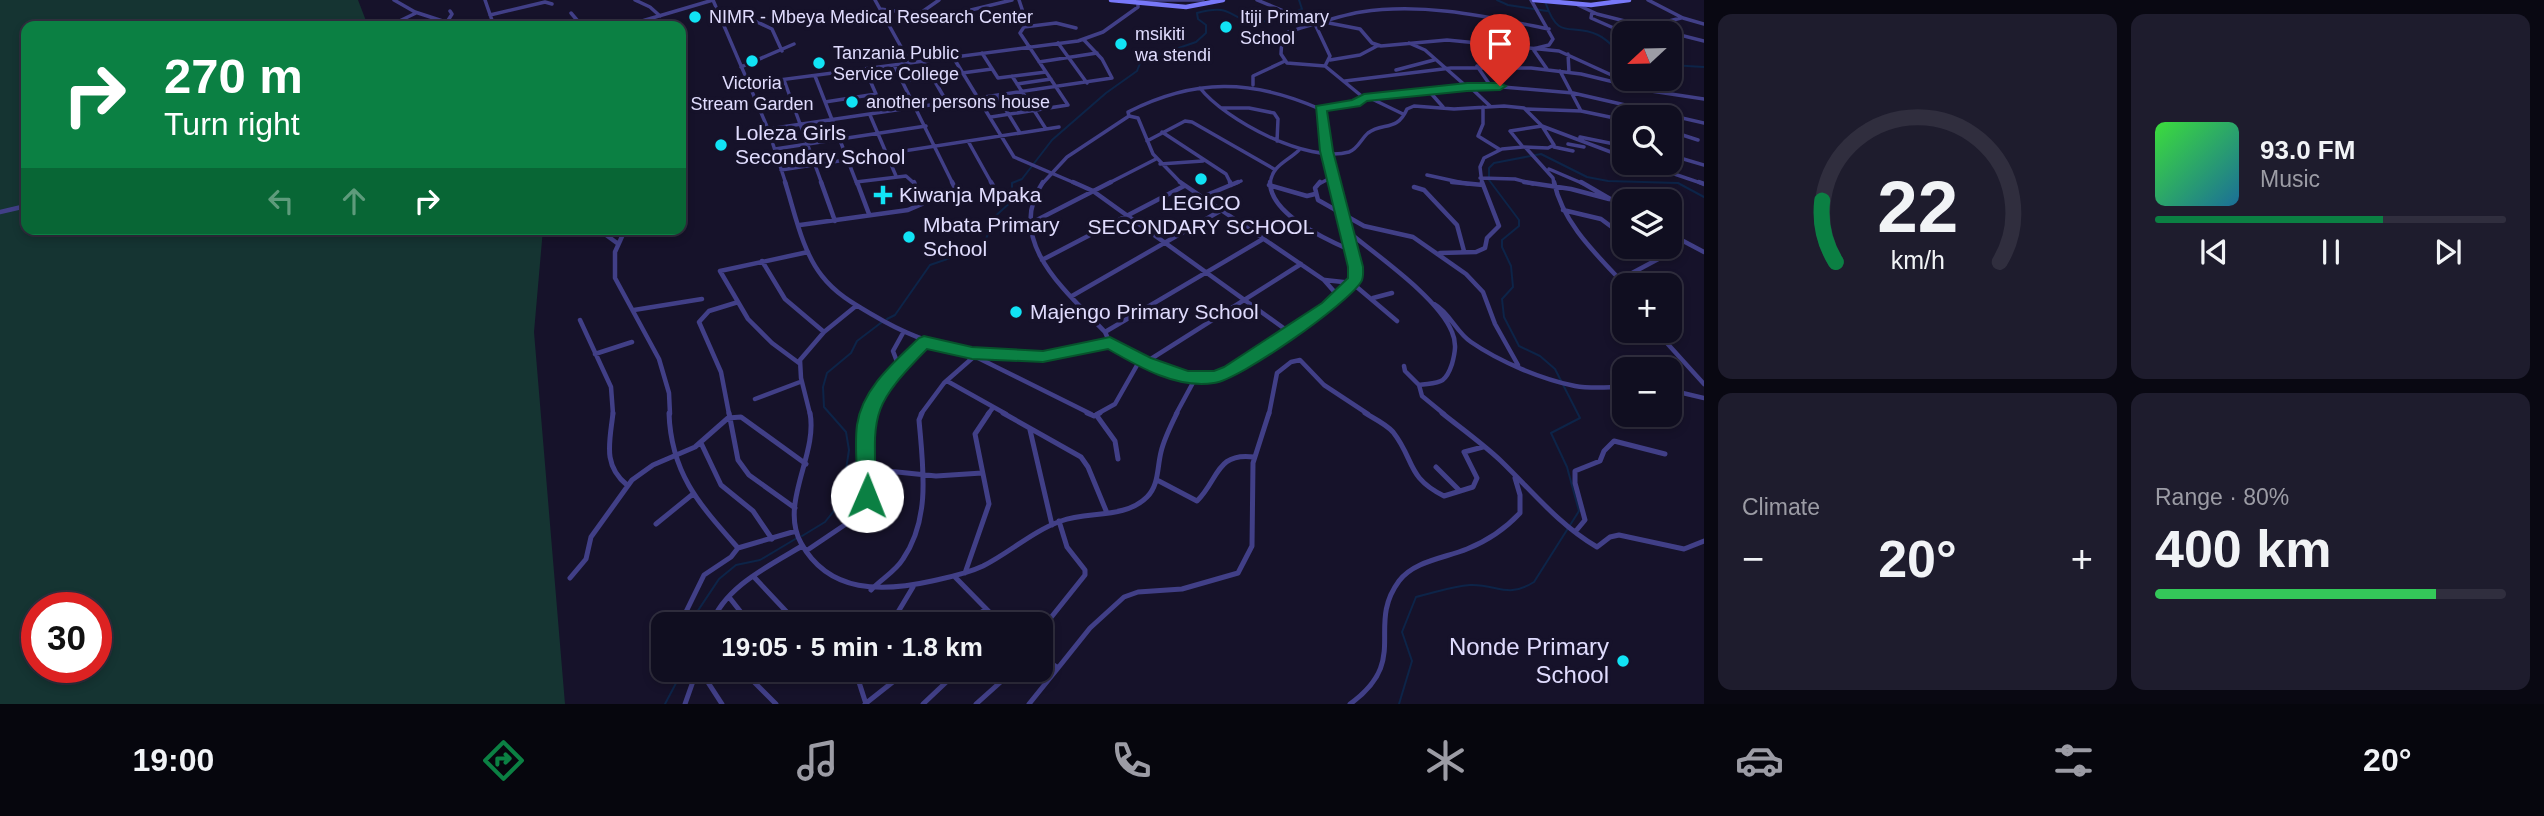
<!DOCTYPE html>
<html lang="en">
<head>
<meta charset="utf-8">
<style>
	body { margin:0; font-family:Arial,sans-serif; background:#1e1c2d; color:#f1f3f6; height:100vh; display:flex; flex-direction:column; font-size:26px; white-space:nowrap }
	* { box-sizing:border-box; margin:0 }
	p { font-size:23px; color:#9c9ca5 }
	.icon { flex:none; width:38px; height:38px; fill:none; stroke:currentColor; stroke-width:2; stroke-linecap:round; stroke-linejoin:round }
	.map { position:relative; flex:1; overflow:hidden }
	.sheet { display:flex; flex-direction:column; gap:14px; padding:14px; background:#090812; width:840px }
	.sheet>* { flex:none }
	.banner { position:absolute; left:21px; top:21px; width:665px; height:214px; border-radius:14px; box-shadow:0 4px 10px #0003,0 0 0 2px #302e3e; background:#0b8043; color:#fff; overflow:hidden }
	.needle { width:46px; rotate:248deg }
	.controls { position:absolute; left:1612px; top:21px; display:grid; gap:14px }
	.controls a { display:grid; place-items:center; width:70px; height:70px; border-radius:14px; background:#100e20; box-shadow:0 4px 10px #0003,0 0 0 2px #302e3e; font-size:35px }
	.speed { position:absolute; left:21px; top:592px; display:flex; gap:14px; font-size:35px; font-weight:700; text-align:center }
	.speed>* { display:grid; place-content:center; width:91px; height:91px; border-radius:50%; background:#100e20; box-shadow:0 4px 10px #0003,0 0 0 2px #302e3e; line-height:1 }
	.speed .limit { border:10px solid #d22; background:#fff; color:#111 }
	.pin { position:absolute; display:grid; place-items:center; width:60px; height:60px; color:#fff; margin:-72px -30px; border-radius:50% 50% 50% 0; rotate:-45deg; box-shadow:0 0 7px #0007 }
	.pin .icon { rotate:45deg }
	.me { position:absolute; width:77px; margin:-38px; rotate:1deg; stroke-linejoin:round; filter:drop-shadow(0 0 5px #0008) }
	.turn { display:flex; align-items:center; gap:24px; height:147px; padding:0 28px; font-size:32px }
	.turn .icon { width:91px; height:91px; stroke-width:2.5 }
	.turn b { display:block; font-size:49px; line-height:60px }
	.lanes { display:flex; align-items:center; height:66px; padding:0 28px; background:#0003; justify-content:center; gap:35px; direction:ltr }
	.lanes .off { opacity:.35 }
	.big { font-size:52px; font-weight:600; line-height:1.1 }
	.sheet .card { flex:1; display:flex; flex-direction:column; justify-content:center; gap:10px; min-width:0; padding:0 24px; border-radius:14px; background:#1e1c2d }
	.sheet .dial { align-items:center; gap:0 }
	.dial svg { height:182px; overflow:visible; fill:none; stroke:#302e3e; stroke-width:7; stroke-linecap:round; text-anchor:middle }
	.dial text { fill:#f1f3f6; stroke:none }
	.song { display:flex; align-items:center; gap:21px }
	.cover { width:84px; height:84px; border-radius:10px; background:linear-gradient(135deg,hsl(120 70% 55%),hsl(200 70% 35%)) }
	.played { height:7px; border-radius:4px; background:linear-gradient(90deg,#0b8043 65%,#302e3e 65%) }
	.keys { display:flex; justify-content:space-around; direction:ltr }
	.heat { display:flex; justify-content:space-between; align-items:center; font-size:38px; direction:ltr }
	.charge { height:10px; border-radius:5px; background:linear-gradient(90deg,#34c759 80%,#302e3e 0) }
	.sheet .tiles { flex:1; display:grid; gap:14px; grid-template-columns:repeat(2,1fr) }
	.trip { position:absolute; left:651px; top:612px; width:402px; height:70px; border-radius:14px; background:#100e20; box-shadow:0 4px 10px #0003,0 0 0 2px #302e3e; font-weight:600; line-height:70px; text-align:center }
	.dock { display:flex; height:112px; justify-content:space-around; align-items:center; background:#06060d; color:#9c9ca5 }
	.dock .icon { width:49px; height:49px }
	.dock .selected { color:#0b8043 }
	.dock b { font-size:32px; color:#f1f3f6 }
	main { display:flex; flex:1; min-height:0 }
	.map>svg:first-child { display:block }
	.green { fill:#153432; fill-rule:evenodd }
	.lines { fill:none; stroke-linecap:round; stroke-linejoin:round }
	.stream { stroke:#0d2448; stroke-width:2 }
	.minor-far2 { stroke:#413f87; stroke-width:3.5 }
	.minor-far1 { stroke:#413f87; stroke-width:4.5 }
	.minor { stroke:#413f87; stroke-width:5 }
	.secondary { stroke:#7878f9; stroke-width:4.5 }
	.route { fill:#0b8043; stroke:#07532c; stroke-width:2 }
	.poi-dot { fill:#11e3f5; stroke:#16122a; stroke-width:2.5 }
	.labels { text-anchor:middle; stroke-width:7; stroke-linejoin:round; paint-order:stroke }
	.far-poi-label { font-size:18px; fill:#e0dcfe; stroke:#16122a; text-anchor:start }
	.poi-label { font-size:21px; fill:#e0dcfe; stroke:#16122a; text-anchor:start }
	.near-poi-label { font-size:24px; fill:#e0dcfe; stroke:#16122a; text-anchor:end }
</style>
</head>
<body>
<main>
<div class="map">
<svg width="1704" height="704" viewBox="0 0 1704 704">
	<rect width="100%" height="100%" fill="#16122a"/>
	<!-- green -->
	<path class="green" d="M0,0H358L368,26H26V229H543L534,332L565,704H0ZM37,607H96V667H37Z"/>
	<g class="lines">
		<!-- stream -->
		<path class="stream" d="M1497,0L1508,5L1547,11
			M1546,4C1559,42 1571,22 1598,35C1609,40 1616,50 1624,57
			M1293,13L1302,9L1299,0
			M1670,65L1704,67
			M887,319L895,315L930,265L982,247L990,230L991,220L1012,201V183L1022,179L1052,140L1106,93L1137,71L1141,61L1196,42L1206,33V25L1198,19L1197,13C1235,3 1226,19 1255,22C1266,23 1277,18 1288,15
			M802,536L825,522L841,502L849,450L846,432L824,407L823,387L827,373L851,353L857,341L882,322
			M694,625L695,615L719,579L736,565L760,560L797,538
			M665,704L683,670
			M1399,704L1412,661L1402,632L1416,597C1434,593 1452,586 1470,585C1498,584 1507,599 1534,582L1579,511L1567,467L1551,433L1580,418L1555,369L1540,356L1519,346L1504,317L1502,299L1513,287L1511,266L1502,247V240L1519,226V220L1489,180V168L1494,163L1541,154L1587,177L1608,181L1678,183L1704,197"/>
		<!-- minor-far2 -->
		<path class="minor-far2" d="M394,0L415,12L458,26
			M485,0L494,26
			M635,0L650,7L660,16
			M713,0L768,129L786,184
			M875,0L910,63
			M1019,0L1025,18L1024,27
			M1257,0L1315,24L1330,56L1325,66L1364,98C1350,107 1334,102 1320,110L1334,184
			M1531,0L1553,39L1549,45L1533,49L1547,69
			M1648,0L1683,18L1704,24
			M1578,5L1597,14L1704,41
			M880,9L942,17L1012,0
			M1592,12L1591,18L1625,33
			M571,13L582,26
			M919,14L939,0
			M490,15L545,2L552,4
			M751,19L772,29L782,51
			M447,22L452,14L450,11
			M1329,23L1360,29L1372,43L1381,46L1447,40L1559,51L1629,83
			M389,26L416,13
			M586,26H591
			M625,26L713,0
			M1645,27L1681,18
			M1058,43L1087,83
			M1409,43L1425,50L1467,87
			M982,53L998,78L1046,72
			M1568,54L1569,72
			M953,57L1014,157L1077,184
			M1330,60L1360,55L1377,46
			M923,61L948,104
			M1039,62L1097,53
			M894,65L953,184
			M1325,66L1287,63L1281,54L1282,37L1288,32C1312,25 1337,16 1361,12C1424,2 1488,17 1549,29
			M1477,66L1490,85
			M741,67L794,44
			M1396,70L1434,60
			M1560,71L1581,111
			M815,76L857,184
			M1012,76L1046,129
			M784,80L822,184
			M902,81L992,69
			M1345,81L1451,68H1531L1581,74L1651,91L1704,99
			M749,84L1078,41L1103,32L1138,7V0H1203
			M1017,84L1051,79
			M1253,85V76L1285,61
			M1200,88C1225,120 1308,164 1349,152C1358,149 1361,139 1368,133C1383,122 1397,132 1407,109L1414,106L1454,109L1504,106L1524,108L1542,126L1624,157
			M1471,88L1490,106
			M1429,91L1443,107
			M998,97L1020,133
			M1364,98L1491,86L1573,93L1704,123
			M1372,99L1403,114
			M825,102L876,94L865,69
			M1483,107V124L1478,136L1499,149
			M1221,108H1249L1274,113L1278,119L1277,141
			M1526,109L1581,111L1624,120
			M870,115L896,176
			M1129,116L1128,112C1195,78 1252,79 1320,109
			M991,117L1068,105L1020,33L1024,27L1056,23L1076,28
			M1542,126L1554,145L1548,148L1523,147L1510,131Z
			M768,129L1112,78L1102,59L1084,40
			M1670,131L1698,140
			M1162,132L1226,174L1231,184
			M1580,137L1624,146
			M968,141L992,184
			M1147,141L1185,121L1192,122L1274,169
			M1568,144L1584,147
			M1554,147L1573,151
			M1526,148L1553,178L1554,184
			M775,149L926,126
			M1670,155L1704,165
			M1642,163L1704,184
			M1160,164L1203,161
			M1549,169L1584,184
			M781,170L1059,127
			M1427,175L1468,184
			M1480,178L1515,179L1533,184
			M856,182L906,176L915,184
			M1042,184L1067,157L1129,116L1138,118L1153,154L1182,184
			M1107,184L1156,159
			M1234,184L1241,181
			M1270,184C1272,165 1287,162 1299,150
			M1319,184L1332,177
			M1482,184L1480,167L1484,158L1502,149L1523,147"/>
		<!-- minor-far1 -->
		<path class="minor-far1" d="M785,182C795,213 802,251 822,276C836,294 854,304 873,315C928,348 993,364 1058,355C1075,352 1093,347 1110,343L1160,369L1187,377L1206,378L1230,371L1328,307L1355,279V267L1333,182
			M821,182L835,221
			M857,182L869,214
			M952,182L959,196
			M991,182L995,189
			M1043,182C1003,241 1068,293 1105,332L1110,343
			M1073,182L1093,191L1289,332
			M1180,182L1324,280L1339,297
			M1230,182L1231,185
			M1270,182C1270,214 1325,239 1350,250
			M1320,182L1315,188L1318,200L1364,226L1413,237L1466,274L1483,292L1495,324L1518,365
			M1452,182L1483,185
			M1524,182L1571,189L1609,199
			M1554,182C1563,224 1597,255 1625,285
			M1581,182L1624,207
			M1699,182L1704,184
			M1269,185L1307,196L1315,194
			M1414,187L1424,190L1457,225L1464,251
			M1202,197L1238,182
			M1563,210L1601,219L1624,236
			M0,212L26,206
			M1031,223L1111,182
			M800,225L908,210L922,204L914,182
			M598,229L617,243
			M1346,230C1376,255 1438,297 1452,332C1457,343 1455,353 1452,364C1445,385 1439,382 1419,385L1422,396L1444,414
			M624,232L615,252V278L659,359L669,393L670,414
			M1670,234L1704,252
			M1639,247L1656,259
			M1440,253L1476,252L1485,248L1487,238L1499,226L1482,182
			M1042,260L1184,186
			M762,261L785,299L824,332
			M1325,280L1352,283L1397,321
			M1619,280L1662,257L1677,238
			M1072,296L1220,211
			M1373,298L1392,293
			M1434,304C1450,313 1456,332 1471,342C1500,362 1541,379 1575,386C1591,389 1608,387 1624,387
			M634,310L702,299
			M580,320L611,387L613,414
			M1656,331L1704,384
			M1105,332L1263,239
			M595,354L632,342
			M974,356L1091,414
			M1146,362L1301,264
			M799,363L772,343L748,319L720,271L808,252
			M1404,366L1405,371L1419,385
			M899,367L893,351L903,333
			M947,381L1006,414
			M1670,390L1704,398
			M755,399L800,382
			M729,414L721,372L699,322L709,311L735,303
			M810,414L801,378L800,360L824,332L856,306
			M868,414C878,384 901,363 924,343
			M921,414L944,383L977,354
			M988,414L992,409
			M1097,414L1115,404L1140,360
			M1176,414L1195,379
			M1269,414L1277,373L1291,362L1300,360L1324,385L1368,414"/>
		<!-- minor -->
		<path class="minor" d="M613,413C610,441 602,465 627,485
			M669,413C671,474 700,505 738,548L796,531
			M729,413L738,460L749,475L795,508
			M810,413C818,455 779,503 801,543C829,594 883,592 932,581C950,577 966,574 983,566C1009,553 1033,531 1061,521C1088,511 1125,519 1147,497C1159,485 1157,468 1161,452C1164,439 1171,425 1177,413
			M1003,413L1081,457L1088,467L1107,513
			M1087,413L1094,416L1100,413
			M1365,413C1373,418 1386,424 1393,432C1415,460 1406,477 1444,496L1473,487L1477,478L1464,452L1483,447
			M1442,413C1462,429 1483,444 1501,461C1532,491 1559,525 1597,547L1610,537L1619,535L1684,549L1704,541
			M1097,416L1115,441L1118,459
			M1030,430L1052,525
			M701,443L721,485L753,511L772,539
			M1436,467L1459,490
			M868,469L936,476L982,473
			M1157,480L1197,501C1219,479 1216,452 1254,457
			M656,524L693,494
			M1575,532L1585,520L1575,483V471L1600,461L1604,451L1614,441L1665,454
			M806,551L849,522L867,496L865,443L868,413
			M965,573L989,504L975,434L989,413
			M754,577L799,625
			M955,577L1002,625
			M570,578L586,559L591,537L632,480L653,465L695,447L728,418L741,417L806,464
			M871,590C881,579 895,572 903,559C931,518 923,467 919,420L922,413
			M729,597L751,625
			M680,624L704,575L731,557L738,548
			M711,625C724,587 769,566 802,546
			M883,625L898,612L913,587
			M963,625L986,609
			M1041,630L1085,575V570L1067,547L1059,521
			M1041,656L1058,668L1090,628L1124,597L1138,592L1182,589L1238,573L1252,546L1253,463L1269,413
			M700,670L722,704
			M742,670L776,704
			M797,670L858,679L866,704
			M685,704L697,670
			M865,704L908,670
			M923,704L959,670
			M976,704L1014,670
			M1029,704L1058,668
			M1350,704C1411,660 1365,627 1399,581C1414,561 1445,558 1467,549C1487,541 1505,529 1520,513V495L1515,478"/>
		<!-- secondary -->
		<path class="secondary" d="M1111,0L1186,7L1223,0
			M1534,0L1591,5L1629,0"/>
	</g>
	<!-- route -->
	<path class="route" d="M1467,83H1500L1506,86L1500,90L1467,91L1367,101L1360,106L1327,111L1333,151L1363,267C1363,272 1364,278 1361,282C1346,305 1241,379 1214,383C1177,389 1139,367 1108,349L1043,362L972,359L927,349C868,409 874,414 876,496L873,501L867,503L860,501L858,496C858,473 854,448 857,425C862,389 894,362 919,338L924,336L972,347L1043,351L1110,337L1151,358L1188,371H1214L1224,367L1322,303L1348,278V267L1320,151L1316,106L1352,100L1364,94Z"/>
	<!-- markers -->
	<g class="poi-dot">
		<circle cx="695" cy="17" r="7"/>
		<circle cx="1226" cy="27" r="7"/>
		<circle cx="1121" cy="44" r="7"/>
		<circle cx="752" cy="61" r="7"/>
		<circle cx="819" cy="63" r="7"/>
		<circle cx="852" cy="102" r="7"/>
		<circle cx="721" cy="145" r="7"/>
		<circle cx="1201" cy="179" r="7"/>
		<path d="M879.5 184.5h7v7h7v7h-7v7h-7v-7h-7v-7h7z"/>
		<circle cx="909" cy="237" r="7"/>
		<circle cx="1016" cy="312" r="7"/>
		<circle cx="1623" cy="661" r="7"/>
	</g>
	<g class="labels">
		<!-- far-poi labels -->
		<g class="far-poi-label">
			<text x="709" y="23">NIMR - Mbeya Medical Research Center</text>
			<text x="1240" y="23">Itiji Primary<tspan x="1240" dy="21">School</tspan></text>
			<text x="1135" y="40">msikiti<tspan x="1135" dy="21">wa stendi</tspan></text>
			<text x="833" y="59">Tanzania Public<tspan x="833" dy="21">Service College</tspan></text>
			<text x="752" y="89" text-anchor="middle">Victoria<tspan x="752" dy="21">Stream Garden</tspan></text>
			<text x="866" y="108">another persons house</text>
		</g>
		<!-- poi labels -->
		<g class="poi-label">
			<text x="735" y="140">Loleza Girls<tspan x="735" dy="24">Secondary School</tspan></text>
			<text x="899" y="202">Kiwanja Mpaka</text>
			<text x="1201" y="210" text-anchor="middle">LEGICO<tspan x="1201" dy="24">SECONDARY SCHOOL</tspan></text>
			<text x="923" y="232">Mbata Primary<tspan x="923" dy="24">School</tspan></text>
			<text x="1030" y="319">Majengo Primary School</text>
		</g>
		<!-- near-poi labels -->
		<g class="near-poi-label">
			<text x="1609" y="655">Nonde Primary<tspan x="1609" dy="28">School</tspan></text>
		</g>
	</g>
</svg>
<div class="controls">
<a><svg class="needle" viewBox="-14 -14 28 28"><path d="M0-13l5 13h-10z" fill="#e53935"/><path d="M0 13l5-13h-10z" fill="#9c9ca5"/></svg></a>
<a><svg class="icon" aria-label="search" viewBox="0 0 24 24"><circle cx="10" cy="10" r="6"/><path d="M15 15l6 6"/></svg></a>
<a><svg class="icon" aria-label="layers" viewBox="0 0 24 24"><path d="M12 4l9 5-9 5-9-5zM3 14l9 5 9-5"/></svg></a>
<a>+</a>
<a>−</a>
</div>
<div class="speed"><div class="limit">30</div></div>
<div class="pin" style="left:1500px;top:86px;background:#d93025"><svg class="icon" aria-label="arrive" viewBox="0 0 24 24"><path d="M6 21V4h12l-3 4 3 4H6"/></svg></div>
<svg class="me" style="left:867px;top:496px" viewBox="-20 -20 40 40"><circle r="19" fill="#fff"/><path d="M0-13L10 11 0 6-10 11z" fill="#0b8043"/></svg>
<div class="trip">19:05 · 5 min · 1.8 km</div>
<div class="banner">
<div class="turn"><svg class="icon" aria-label="right" viewBox="0 0 24 24"><path d="M7 20v-9h11M14 6l5 5-5 5"/></svg><div><b>270 m</b>Turn right</div></div>
<div class="lanes"><svg class="icon off" aria-label="left" viewBox="0 0 24 24"><path d="M17 20v-9H6M10 6l-5 5 5 5"/></svg><svg class="icon off" aria-label="ahead" viewBox="0 0 24 24"><path d="M12 20V5M6 11l6-6 6 6"/></svg><svg class="icon" aria-label="right" viewBox="0 0 24 24"><path d="M7 20v-9h11M14 6l5 5-5 5"/></svg></div>
</div>
</div>
<section class="sheet">
<div class="tiles">
<div class="card dial"><svg viewBox="0 0 100 80">
<path d="M14 69A42 42 0 1 1 86 69"/>
<path d="M14 69A42 42 0 0 1 8 42" stroke="#0b8043"/>
<text x="50" y="56" font-size="32" font-weight="700">22</text>
<text x="50" y="72" font-size="11">km/h</text>
</svg></div>
<div class="card">
<div class="song"><i class="cover"></i><div><b>93.0 FM</b><p>Music</p></div></div>
<div class="played"></div>
<div class="keys"><svg class="icon" aria-label="previous" viewBox="0 0 24 24"><path d="M18 5L8 12l10 7zM5 5v14"/></svg><svg class="icon" aria-label="pause" viewBox="0 0 24 24"><path d="M8 5v14M16 5v14"/></svg><svg class="icon" aria-label="next" viewBox="0 0 24 24"><path d="M6 5l10 7-10 7zM19 5v14"/></svg></div>
</div>
<div class="card"><p>Climate</p>
<div class="heat"><a>−</a><b class="big">20°</b><a>+</a></div>
</div>
<div class="card"><p>Range · 80%</p><b class="big">400 km</b><div class="charge"></div></div>
</div>
</section>
</main>
<nav class="dock">
<b>19:00</b>
<svg class="icon selected" aria-label="directions" viewBox="0 0 24 24"><path d="M12 3l9 9-9 9-9-9zM9 14v-3h6M13 9l2 2-2 2"/></svg>
<svg class="icon" aria-label="music" viewBox="0 0 24 24"><path d="M9 18V5l10-2v13"/><circle cx="6" cy="18" r="3"/><circle cx="16" cy="16" r="3"/></svg>
<svg class="icon" aria-label="phone" viewBox="0 0 24 24"><path d="M5 4h4l2 5-3 2q2 4 5 5l2-3 5 2v4C11 20 4 13 5 4z"/></svg>
<svg class="icon" aria-label="climate" viewBox="0 0 24 24"><path d="M12 3v18M4 7l16 10M4 17L20 7"/></svg>
<svg class="icon" aria-label="car" viewBox="0 0 24 24"><path d="M5 17H2v-5l4-1 3-4h7l3 4 3 1v5h-3M9 17h6M6 11h13"/><circle cx="7" cy="17" r="2"/><circle cx="17" cy="17" r="2"/></svg>
<svg class="icon" aria-label="filters" viewBox="0 0 24 24"><path d="M4 7h16M4 17h16"/><circle cx="9" cy="7" r="2"/><circle cx="15" cy="17" r="2"/></svg>
<b>20°</b>
</nav>
</body>
</html>
